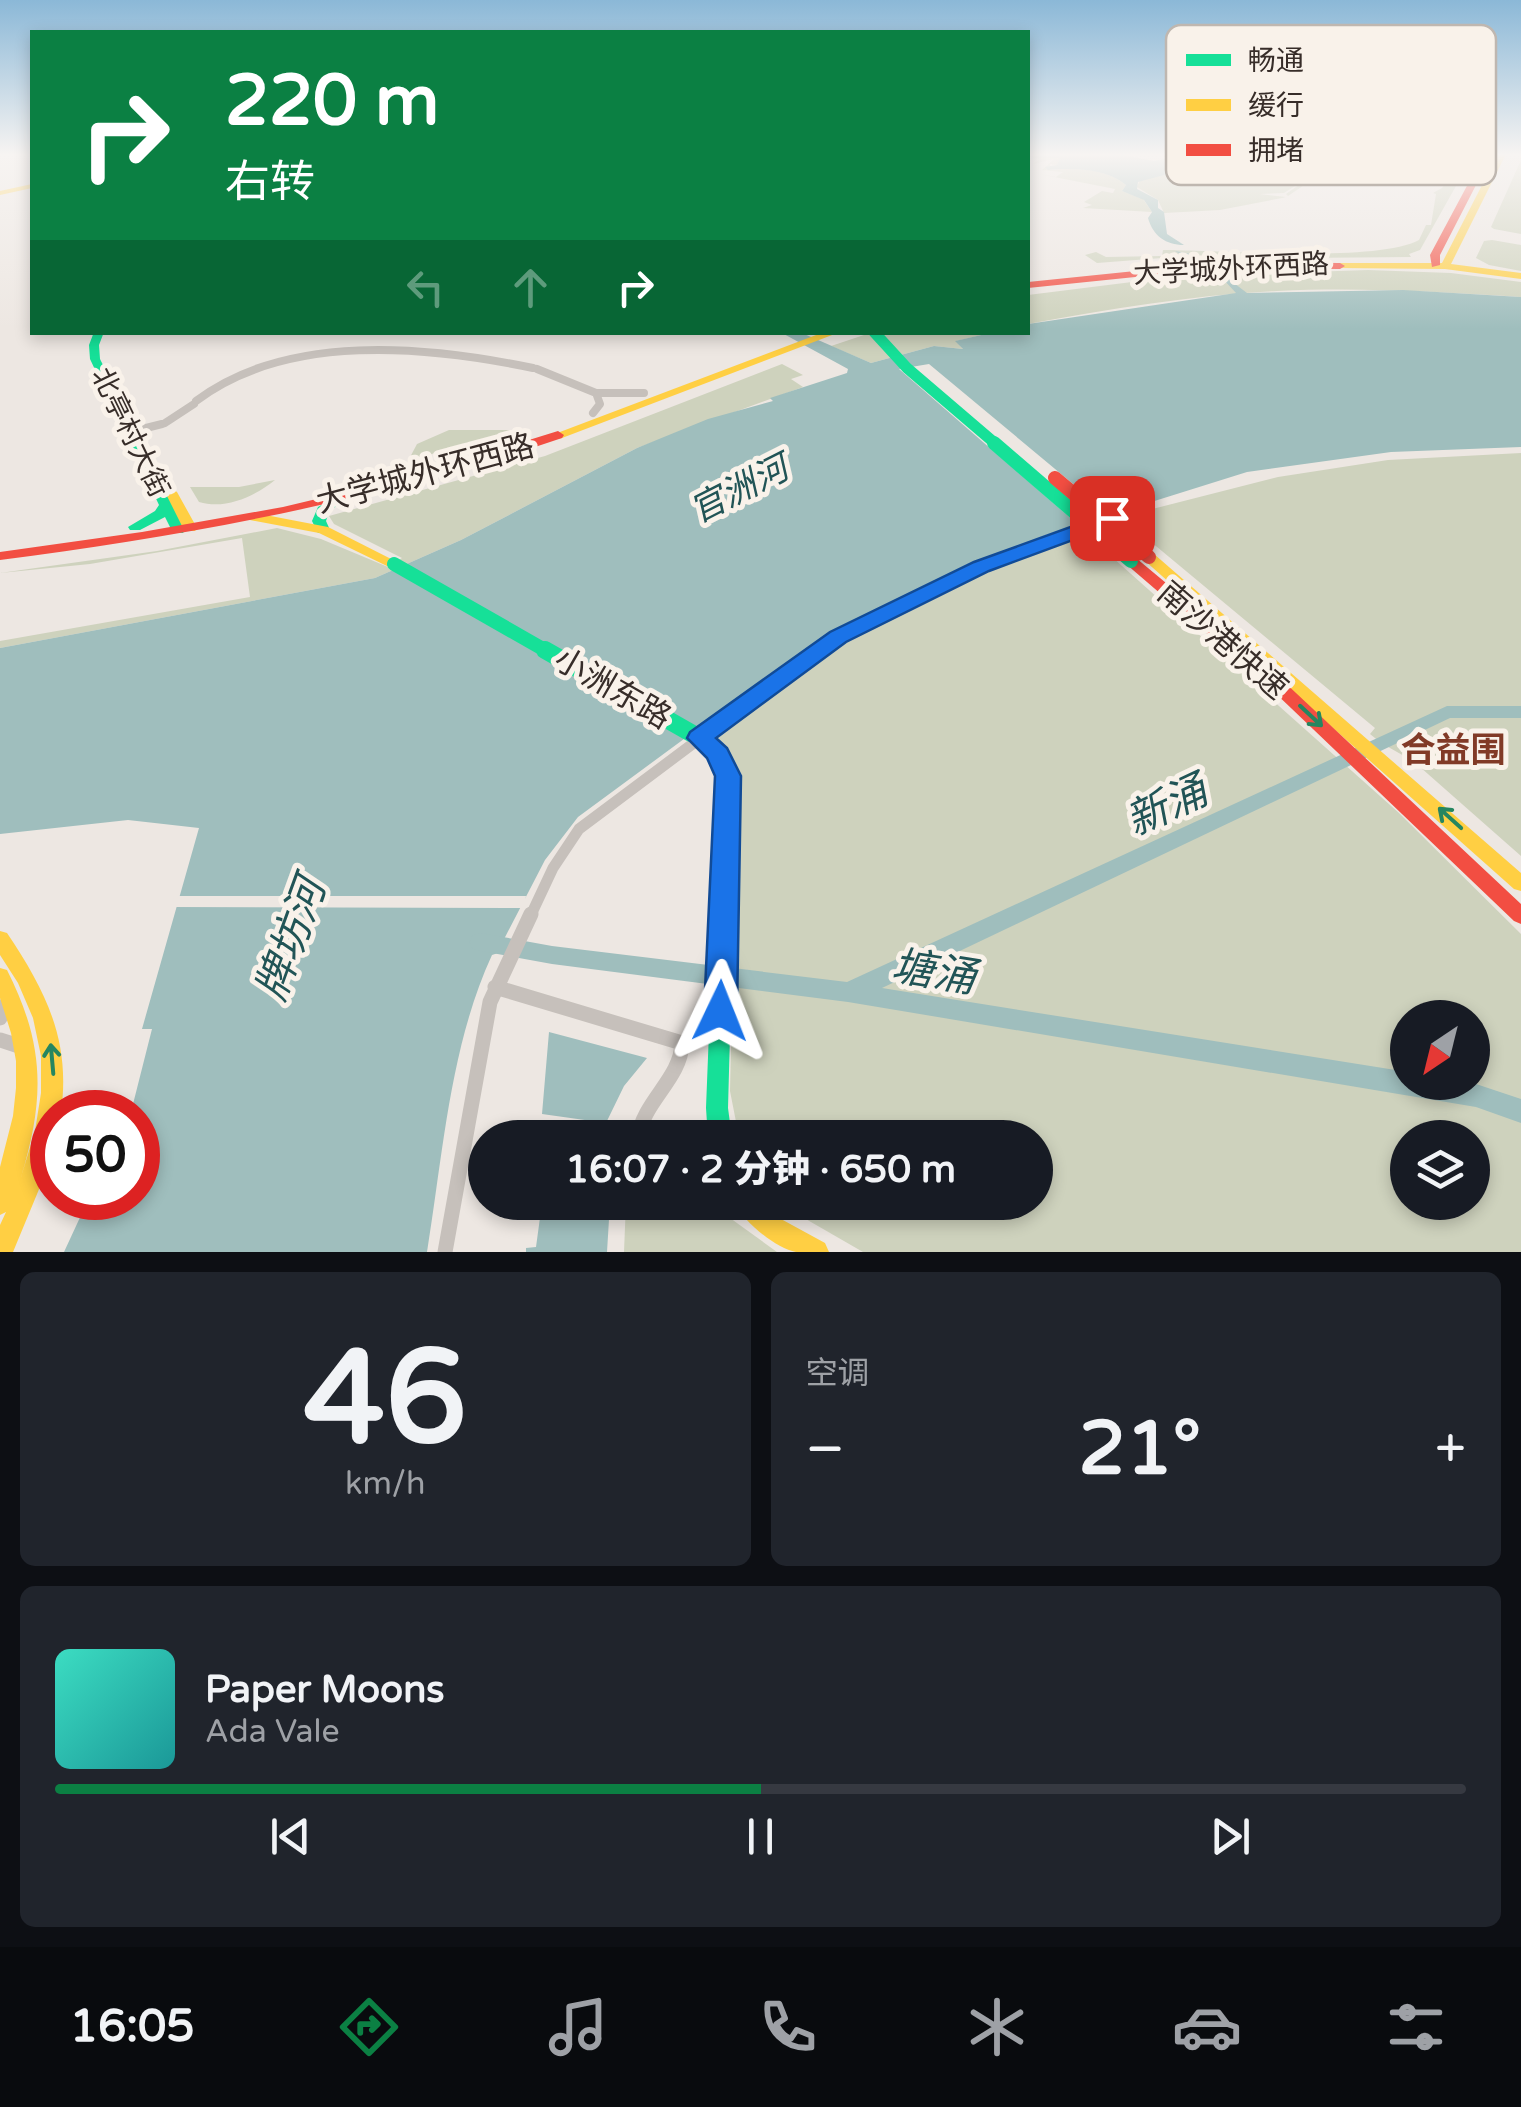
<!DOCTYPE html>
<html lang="zh">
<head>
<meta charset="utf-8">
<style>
	body { margin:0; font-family:"Varela Round","Noto Sans SC",sans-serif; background:#20242c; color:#f1f3f6; height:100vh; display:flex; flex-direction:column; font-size:38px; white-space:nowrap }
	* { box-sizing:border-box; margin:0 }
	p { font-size:32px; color:#9ea1a6 }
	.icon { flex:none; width:55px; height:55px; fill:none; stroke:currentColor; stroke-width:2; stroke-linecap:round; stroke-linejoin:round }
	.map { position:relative; height:1252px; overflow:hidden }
	.side { display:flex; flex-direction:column; gap:20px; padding:20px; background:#0d0f14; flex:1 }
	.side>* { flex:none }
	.top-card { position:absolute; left:30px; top:30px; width:1000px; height:305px; border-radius:0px; box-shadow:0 5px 15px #0003; background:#0b8043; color:#fff; overflow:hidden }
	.needle { width:65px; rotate:215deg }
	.fabs { position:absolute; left:1390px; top:1000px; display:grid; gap:20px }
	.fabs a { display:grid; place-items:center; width:100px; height:100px; border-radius:50%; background:#171b24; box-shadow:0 5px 15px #0003; font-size:50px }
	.speed { position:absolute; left:30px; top:1090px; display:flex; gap:20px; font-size:50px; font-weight:700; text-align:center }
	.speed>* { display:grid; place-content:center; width:130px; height:130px; border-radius:50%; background:#171b24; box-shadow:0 5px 15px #0003; line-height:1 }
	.speed .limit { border:15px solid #d22; background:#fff; color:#111 }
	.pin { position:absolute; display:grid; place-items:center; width:85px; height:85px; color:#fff; margin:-42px; border-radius:20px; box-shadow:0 5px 15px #0006 }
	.me { position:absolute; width:110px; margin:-55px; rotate:2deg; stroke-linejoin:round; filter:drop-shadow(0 0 8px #0008) }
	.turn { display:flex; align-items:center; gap:35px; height:210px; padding:0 30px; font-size:45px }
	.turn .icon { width:130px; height:130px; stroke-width:2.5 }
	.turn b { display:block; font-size:70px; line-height:85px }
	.lanes { display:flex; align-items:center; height:95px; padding:0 30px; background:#0003; justify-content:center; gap:50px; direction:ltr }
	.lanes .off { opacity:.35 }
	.big { font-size:75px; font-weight:800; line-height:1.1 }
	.side .tile { flex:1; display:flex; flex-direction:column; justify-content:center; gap:15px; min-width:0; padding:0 35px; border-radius:15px; background:#20242c }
	.side .dial { align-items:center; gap:0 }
	.dial b { font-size:130px; line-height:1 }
	.song { display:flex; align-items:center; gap:30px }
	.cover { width:120px; height:120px; border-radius:15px; background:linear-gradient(135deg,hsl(170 70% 55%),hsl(180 70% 35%)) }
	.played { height:10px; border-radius:5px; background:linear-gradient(90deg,#0b8043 50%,#363941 50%) }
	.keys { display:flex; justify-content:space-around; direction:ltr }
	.heat { display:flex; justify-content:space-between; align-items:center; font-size:55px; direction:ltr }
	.side .tiles { flex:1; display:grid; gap:20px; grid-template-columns:1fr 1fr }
	.tile:last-child { grid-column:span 2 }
	.trip { position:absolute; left:468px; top:1120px; width:585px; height:100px; border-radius:50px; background:#171b24; box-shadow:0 5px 15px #0003; font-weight:800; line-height:100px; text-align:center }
	.tabs { display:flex; height:160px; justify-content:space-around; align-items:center; background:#090b0e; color:#9ea1a6 }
	.tabs .icon { width:70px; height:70px }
	.tabs .selected { color:#0b8043 }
	.tabs b { font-size:45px; color:#f1f3f6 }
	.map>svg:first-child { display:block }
	.green { fill:#ced2bd; fill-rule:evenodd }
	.water { fill:#9fbebd }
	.pier { fill:#ede7e2 }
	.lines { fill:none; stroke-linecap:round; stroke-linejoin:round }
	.stream { stroke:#9fbebd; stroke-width:2.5 }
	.river { fill:#9fbebd; fill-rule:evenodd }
	.street-far3 { stroke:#c6c0bb; stroke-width:8 }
	.street-far2 { stroke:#c6c0bb; stroke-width:9 }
	.street-far1 { stroke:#c6c0bb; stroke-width:11 }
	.street { stroke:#c6c0bb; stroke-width:15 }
	.fast { fill:#16e098; fill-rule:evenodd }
	.slow { fill:#ffcf43; fill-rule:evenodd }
	.jam { fill:#f24e42; fill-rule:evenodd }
	.fast-bridge-far2 { stroke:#16e098; stroke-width:11 }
	.fast-bridge-far1 { stroke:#16e098; stroke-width:14 }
	.fast-bridge { stroke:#16e098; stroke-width:18 }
	.jam-bridge { stroke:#f24e42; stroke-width:14 }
	.oneway { stroke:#268660 }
	.route { fill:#1a73e8; stroke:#114b97; stroke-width:2.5 }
	.labels { text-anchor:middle; stroke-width:10; stroke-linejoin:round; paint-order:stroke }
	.far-street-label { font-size:28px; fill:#372d29; stroke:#f9f2ea }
	.street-label { font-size:32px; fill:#372d29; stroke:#f9f2ea }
	.water-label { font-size:35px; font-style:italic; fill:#215456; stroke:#f9f2ea }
	.neighbourhood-label { font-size:35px; font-weight:bold; fill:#813a27; stroke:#f9f2ea }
	.near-water-label { font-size:42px; font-style:italic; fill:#215456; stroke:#f9f2ea }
	.key { fill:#f9f2ea; stroke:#bfb7b0; stroke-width:2.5 }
	.key-label { font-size:28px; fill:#372d29 }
</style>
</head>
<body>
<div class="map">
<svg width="1521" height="1252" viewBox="0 0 1521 1252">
	<rect width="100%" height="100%" fill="#ede7e2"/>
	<!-- green -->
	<path class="green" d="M1034,154L1061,158L1057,165L1050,164V170C1075,168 1105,168 1126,185L1122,191L1143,199L1152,212L1083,208L1092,205L1084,202L1102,191L1113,193L1115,189L1039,174L1056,177L1063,172L1042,170L1054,159L1033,164L1040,159L1028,157Z
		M1466,154H1474L1420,250L1409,254L1411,257L1192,259L1188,256L1097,263L1085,255L1096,252L1106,257L1162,256L1163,250C1218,250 1376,263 1419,240L1426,225H1431L1436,194L1433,193L1442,188Z
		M1260,159L1305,163L1297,171L1322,173L1288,196L1286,194L1317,172L1284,193L1260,194L1286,197L1282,198L1220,210L1164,213L1158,200L1137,187L1140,180L1175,172L1206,173L1195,168L1229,160L1240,162L1219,168C1233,177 1250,169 1260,159Z
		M1521,160V234L1494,229L1491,227Z
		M1492,240L1521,245V271L1489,265L1476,258L1484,241Z
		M1368,270L1451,273L1521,282V297C1440,292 1358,287 1277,291C1193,295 1110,309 1028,324V295L1180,276Z
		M870,333H990L956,341L963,349L934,346L871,363L831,346Z
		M782,364L803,375L791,379L803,387L637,448L461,540L375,578L0,648V641L250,597L242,538L90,564L0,573L157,551L277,528L321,539L388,567L402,558L334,524L329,516L545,456Z
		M449,430H513L408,461L417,444Z
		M1521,453V856L1420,767C1403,753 1387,749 1370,734L1375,728L1121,517L1278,477L1388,460Z
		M275,480C255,496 226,510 199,502L190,487H239Z
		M1084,532L1399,813L1521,934V1252H863L778,1203L1035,1202V1138L739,1137L730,1091L737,789L729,757L712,736L833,645L975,573ZM1408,1018H1472V1082H1408ZM1408,1138H1472V1202H1408Z
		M626,1202L699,1203L730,1218L777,1252H624Z"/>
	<!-- water -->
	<path class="water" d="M1044,154H1117L1154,161L1196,154H1236L1258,163L1245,171L1219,170L1240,163L1228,160L1195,168L1206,173L1175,172L1138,182L1137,189L1158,200V208L1164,212L1167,234L1184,245C1166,245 1153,236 1148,218L1152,212L1144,200L1122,191L1126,185C1105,168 1073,168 1048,170L1045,167L1057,165L1060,158L1032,157Z
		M1175,251L1197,255L1247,293L1403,290L1521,297V447L1391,452L1247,472L1046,535L910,593L813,644L578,817L545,860L501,945L524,956L501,952L492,955C450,1046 443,1154 427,1252H64L89,1198H138V1112H131L152,1029H142L199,828L128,820L0,834V648L375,578L461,540L637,448L708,419L773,401L770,398L847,373L848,369L782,333H802L871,363L934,346L963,349L955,341L990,333L1028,332V324L1236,293L1223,279Z
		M549,1032L647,1058L624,1086L606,1123L542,1114Z
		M542,1203H610L607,1252H526V1248L536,1247Z"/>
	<!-- pier -->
	<path class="pier" d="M929,364L1114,518L1082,528L899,369Z
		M174,896H526L524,908L171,907Z"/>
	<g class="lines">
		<!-- stream -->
		<path class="stream" d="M1185,172L1193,175
			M1196,176L1235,178
			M1234,177L1266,175"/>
		<!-- river -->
		<path class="river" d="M1447,706H1521V718H1450L882,988L1408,1072V1082H1470L1521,1099V1123L1476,1107L848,1002L552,964L481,951L473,949L469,942L473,935L481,933L552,946L847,982Z"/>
		<!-- street-far3 -->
		<path class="street-far3" d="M537,369L596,393H644
			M196,401C287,332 427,346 533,368
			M593,413L600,404L596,393
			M165,423L194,404
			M130,432L162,424"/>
		<!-- street-far2 -->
		<path class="street-far2" d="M815,653L982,566L1092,525"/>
		<!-- street-far1 -->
		<path class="street-far1" d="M530,917L553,868L579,829L818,650"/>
		<!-- street -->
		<path class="street" d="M495,987L682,1043C681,1079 643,1101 638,1138
			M0,1018L8,1001
			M0,1040L22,1047
			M724,1202L746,1205
			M445,1252L490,1002L531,914"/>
		<!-- fast -->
		<path class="fast" d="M94,332H104L99,345L100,359L185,530L183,533H173L165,517L140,530H130L128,527L155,511L159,505L90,359L89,345Z
			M339,495L345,499L329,512L326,521L330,530L328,533H318L312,521L318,507Z
			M691,728C716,738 726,753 737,777L728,1108L732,1138H708L706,1108L719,777L711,757L683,733L685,729Z"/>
		<!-- slow -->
		<path class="slow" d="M1498,154H1506L1451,264L1521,273V279L1445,269L1337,268V264L1340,263H1442Z
			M32,184V188L0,195V191Z
			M824,332H840L562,438L558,439L552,435Z
			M171,488L177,492L197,528L195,531H185L183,528L165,492Z
			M255,513L328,527L401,564L399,567H389L319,533L250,520L248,517L250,514Z
			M1149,553L1154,554L1521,873V891L1514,889L1144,560L1142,557Z
			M0,931L7,933C46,991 71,1041 61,1112H52V1152L47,1170L13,1252H0V1225L6,1212L0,1215V1167L13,1116L16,1088V1061L11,1033L0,998V968L7,970C45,1045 45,1098 21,1177L35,1131L41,1093V1056L33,1018L18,983L0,955Z
			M734,1202H764L781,1219L825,1243L829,1252C818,1252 806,1252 796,1252C776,1249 742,1220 734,1202Z"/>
		<!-- jam -->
		<path class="jam" d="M1484,154H1492L1440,255V265L1432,267L1430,255Z
			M1223,262L1340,263L1345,266L1340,269L1223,268L1028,288V282Z
			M558,431L564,435L562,438C378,500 193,535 0,560V552L142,532L283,507L417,475Z
			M1131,557L1136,558L1280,678L1521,904V924L1514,921L1268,686L1126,564L1124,561Z"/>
		<!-- fast-bridge-far2 -->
		<path class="fast-bridge-far2" d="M874,332L907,368L997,445"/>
		<!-- fast-bridge-far1 -->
		<path class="fast-bridge-far1" d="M994,443L1131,561
			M394,564L550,653"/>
		<!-- fast-bridge -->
		<path class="fast-bridge" d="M545,650L691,733"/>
		<!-- jam-bridge -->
		<path class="jam-bridge" d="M1055,478L1149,557"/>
	</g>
	<!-- one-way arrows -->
	<defs><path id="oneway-shaft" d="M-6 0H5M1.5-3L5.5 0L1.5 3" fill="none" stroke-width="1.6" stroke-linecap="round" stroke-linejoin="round" transform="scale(2.5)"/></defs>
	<g class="oneway">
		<use href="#oneway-shaft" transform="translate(1311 716) rotate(43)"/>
		<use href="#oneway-shaft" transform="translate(1450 818) rotate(-138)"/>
		<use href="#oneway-shaft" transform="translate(52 1059) rotate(-95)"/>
	</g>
	<!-- sky -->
	<linearGradient id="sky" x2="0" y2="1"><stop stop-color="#8bb8d7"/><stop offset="0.47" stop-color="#f7f4f2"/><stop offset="1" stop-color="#f7f4f2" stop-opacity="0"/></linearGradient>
	<rect width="1521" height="329" fill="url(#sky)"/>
	<!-- route -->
	<path class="route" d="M1112,512L1122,518L1119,523L989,571L846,642L716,738L727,748L741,776L737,1011L732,1021L720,1025L709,1021L704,1011L715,776L707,758L687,738L690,732L830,632L974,562Z"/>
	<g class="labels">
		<!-- far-street labels -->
		<g class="far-street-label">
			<text transform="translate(1231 268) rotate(-3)" y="10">大学城外环西路</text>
			<text transform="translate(131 432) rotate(64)" y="10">北亭村大街</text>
		</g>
		<!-- street labels -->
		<g class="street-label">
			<text transform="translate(425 473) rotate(-15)" y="11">大学城外环西路</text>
			<text transform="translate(1223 640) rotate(41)" y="11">南沙港快速</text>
			<text transform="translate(613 688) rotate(30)" y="11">小洲东路</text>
		</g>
		<!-- water labels -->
		<g class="water-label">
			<text transform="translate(739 489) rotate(-27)" y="12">官洲河</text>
		</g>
		<!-- neighbourhood labels -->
		<g class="neighbourhood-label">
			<text x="1453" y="762">合益围</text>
		</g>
		<!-- near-water labels -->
		<g class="near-water-label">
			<text transform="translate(1166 805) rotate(-25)" y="15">新涌</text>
			<text transform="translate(290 939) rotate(-70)" y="15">牌坊河</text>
			<text transform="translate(934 971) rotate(9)" y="15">塘涌</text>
		</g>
	</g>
	<!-- legend -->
	<rect x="1166" y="25" width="330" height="160" rx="15" class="key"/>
	<rect x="1186" y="54" width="45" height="12" fill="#16e098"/>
	<rect x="1186" y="99" width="45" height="12" fill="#ffcf43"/>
	<rect x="1186" y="144" width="45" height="12" fill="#f24e42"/>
	<g class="key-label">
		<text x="1248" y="70">畅通</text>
		<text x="1248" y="115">缓行</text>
		<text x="1248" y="160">拥堵</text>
	</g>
</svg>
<div class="fabs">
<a><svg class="needle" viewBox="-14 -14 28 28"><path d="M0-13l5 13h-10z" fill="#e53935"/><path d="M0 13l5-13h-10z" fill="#9ea1a6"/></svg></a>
<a><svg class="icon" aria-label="layers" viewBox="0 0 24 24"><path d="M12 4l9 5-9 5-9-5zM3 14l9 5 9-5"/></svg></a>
</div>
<div class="speed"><div class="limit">50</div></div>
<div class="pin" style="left:1112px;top:518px;background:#d93025"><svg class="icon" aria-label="arrive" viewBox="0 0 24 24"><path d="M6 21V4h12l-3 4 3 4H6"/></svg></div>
<svg class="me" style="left:720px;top:1011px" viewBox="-20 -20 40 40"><path d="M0-17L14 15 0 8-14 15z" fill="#1a73e8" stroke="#fff" stroke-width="4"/></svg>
<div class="trip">16:07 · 2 分钟 · 650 m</div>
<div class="top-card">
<div class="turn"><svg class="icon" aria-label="right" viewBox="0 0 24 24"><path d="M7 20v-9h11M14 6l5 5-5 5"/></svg><div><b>220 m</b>右转</div></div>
<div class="lanes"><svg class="icon off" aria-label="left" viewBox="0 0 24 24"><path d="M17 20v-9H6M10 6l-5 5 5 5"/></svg><svg class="icon off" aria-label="ahead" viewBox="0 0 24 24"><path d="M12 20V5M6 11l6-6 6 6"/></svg><svg class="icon" aria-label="right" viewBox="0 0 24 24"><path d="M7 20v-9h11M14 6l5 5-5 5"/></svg></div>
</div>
</div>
<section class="side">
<div class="tiles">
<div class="tile dial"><b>46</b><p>km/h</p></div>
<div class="tile"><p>空调</p>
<div class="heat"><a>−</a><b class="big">21°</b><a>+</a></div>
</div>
<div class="tile">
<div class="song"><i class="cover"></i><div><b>Paper Moons</b><p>Ada Vale</p></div></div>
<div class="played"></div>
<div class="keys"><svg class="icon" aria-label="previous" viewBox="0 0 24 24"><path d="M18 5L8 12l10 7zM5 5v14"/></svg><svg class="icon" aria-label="pause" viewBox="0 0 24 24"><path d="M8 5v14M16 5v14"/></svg><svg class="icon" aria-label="next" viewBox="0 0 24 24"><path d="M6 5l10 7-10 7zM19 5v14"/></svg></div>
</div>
</div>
</section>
<nav class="tabs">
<b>16:05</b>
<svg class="icon selected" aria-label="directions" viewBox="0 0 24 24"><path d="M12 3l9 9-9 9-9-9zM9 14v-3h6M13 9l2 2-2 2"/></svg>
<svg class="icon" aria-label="music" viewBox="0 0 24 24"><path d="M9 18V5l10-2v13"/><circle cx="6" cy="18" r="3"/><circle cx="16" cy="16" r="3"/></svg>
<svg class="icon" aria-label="phone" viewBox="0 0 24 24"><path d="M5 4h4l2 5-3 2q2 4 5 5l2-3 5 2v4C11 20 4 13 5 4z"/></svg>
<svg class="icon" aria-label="climate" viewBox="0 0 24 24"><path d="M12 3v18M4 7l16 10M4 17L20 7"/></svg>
<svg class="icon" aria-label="car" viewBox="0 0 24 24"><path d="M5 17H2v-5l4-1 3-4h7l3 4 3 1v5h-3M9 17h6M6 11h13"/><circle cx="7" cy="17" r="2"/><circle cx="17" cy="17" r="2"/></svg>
<svg class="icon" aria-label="filters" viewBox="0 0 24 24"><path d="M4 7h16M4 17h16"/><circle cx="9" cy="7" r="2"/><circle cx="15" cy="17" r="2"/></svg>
</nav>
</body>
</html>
